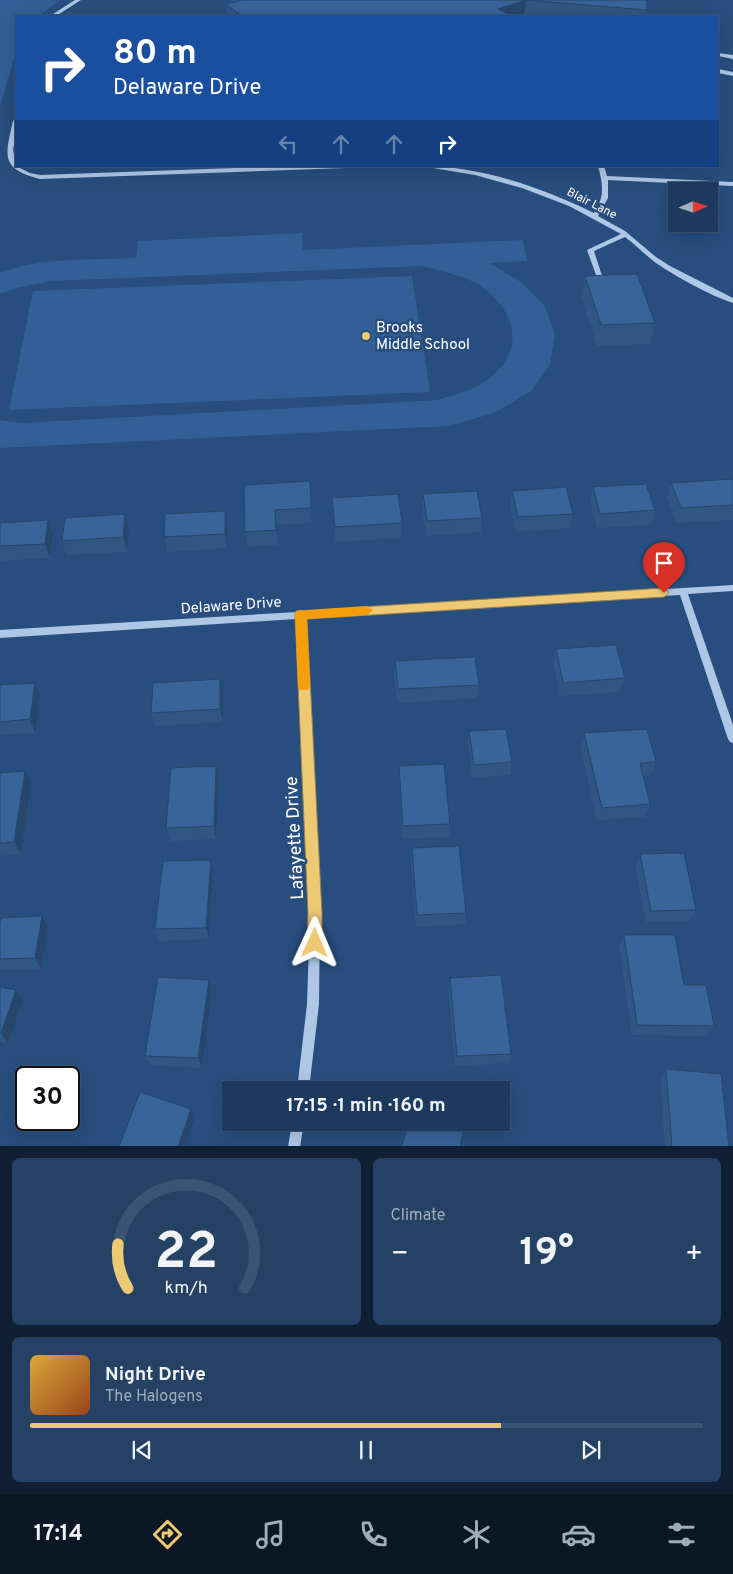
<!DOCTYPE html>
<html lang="en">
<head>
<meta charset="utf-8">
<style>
	body { margin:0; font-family:Overpass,sans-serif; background:#254164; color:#f1f3f6; height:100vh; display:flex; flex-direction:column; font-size:19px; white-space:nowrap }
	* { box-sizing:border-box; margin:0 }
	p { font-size:16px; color:#a0adbc }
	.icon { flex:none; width:28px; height:28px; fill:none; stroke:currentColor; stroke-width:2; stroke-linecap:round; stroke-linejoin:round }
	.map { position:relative; height:1146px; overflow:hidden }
	.sheet { display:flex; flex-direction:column; gap:12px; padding:12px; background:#102034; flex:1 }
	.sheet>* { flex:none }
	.guide { position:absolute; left:15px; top:15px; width:704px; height:152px; border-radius:0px; box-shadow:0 5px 20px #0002,0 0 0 1px #3b5473; background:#1a4fa0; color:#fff; overflow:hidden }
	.needle { width:32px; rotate:87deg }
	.controls { position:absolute; left:668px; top:182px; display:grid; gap:10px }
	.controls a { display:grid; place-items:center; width:50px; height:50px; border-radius:0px; background:#1d3a5e; box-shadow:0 5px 20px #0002,0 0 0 1px #3b5473; font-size:25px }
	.speed { position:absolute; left:15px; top:1066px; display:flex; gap:10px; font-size:25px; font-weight:700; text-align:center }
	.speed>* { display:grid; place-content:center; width:65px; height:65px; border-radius:50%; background:#1d3a5e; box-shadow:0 5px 20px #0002,0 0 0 1px #3b5473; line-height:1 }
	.speed .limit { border:2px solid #111; border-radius:8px; background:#fff; color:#111 }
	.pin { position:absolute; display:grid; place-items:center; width:42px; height:42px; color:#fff; margin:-51px -21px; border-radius:50% 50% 50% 0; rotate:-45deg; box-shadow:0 0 5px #0007 }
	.pin .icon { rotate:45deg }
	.me { position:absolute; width:55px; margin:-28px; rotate:1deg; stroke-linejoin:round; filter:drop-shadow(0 0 4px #0008) }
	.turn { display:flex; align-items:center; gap:18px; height:105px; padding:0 15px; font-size:22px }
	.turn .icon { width:65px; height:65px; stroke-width:2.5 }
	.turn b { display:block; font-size:35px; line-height:42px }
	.lanes { display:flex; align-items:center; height:48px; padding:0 15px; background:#0003; justify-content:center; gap:25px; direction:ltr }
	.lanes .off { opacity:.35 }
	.big { font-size:38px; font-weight:700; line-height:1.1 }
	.sheet .widget { flex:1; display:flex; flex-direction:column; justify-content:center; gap:8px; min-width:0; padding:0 18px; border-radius:8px; background:#254164 }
	.sheet .dial { align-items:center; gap:0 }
	.dial svg { height:130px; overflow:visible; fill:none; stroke:#3b5473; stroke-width:7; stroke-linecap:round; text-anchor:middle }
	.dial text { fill:#f1f3f6; stroke:none }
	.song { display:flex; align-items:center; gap:15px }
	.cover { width:60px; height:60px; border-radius:8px; background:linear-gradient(135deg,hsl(40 70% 55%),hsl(20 70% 35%)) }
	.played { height:5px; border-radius:2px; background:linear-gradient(90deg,#edc974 70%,#3b5473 70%) }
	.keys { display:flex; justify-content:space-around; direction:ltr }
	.heat { display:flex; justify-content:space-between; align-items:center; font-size:28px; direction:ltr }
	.sheet .tiles { flex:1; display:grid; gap:12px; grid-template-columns:1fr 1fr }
	.widget:last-child { grid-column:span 2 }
	.trip { position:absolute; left:222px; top:1081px; width:288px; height:50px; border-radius:0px; background:#1d3a5e; box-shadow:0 5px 20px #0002,0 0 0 1px #3b5473; font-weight:700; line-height:50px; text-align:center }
	.menu { display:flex; height:80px; justify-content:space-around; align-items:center; background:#0c1726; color:#a0adbc }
	.menu .icon { width:35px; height:35px }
	.menu .active { color:#edc974 }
	.menu b { font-size:22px; color:#f1f3f6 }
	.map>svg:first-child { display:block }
	.green { fill:#325f95 }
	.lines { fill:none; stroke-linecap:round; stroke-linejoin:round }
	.minor { fill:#adc7e5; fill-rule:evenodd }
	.wall { fill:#305684 }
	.shaded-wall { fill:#27466c }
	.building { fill:#38649a; stroke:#27466c }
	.route { fill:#edc974; stroke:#9a834b }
	.slow { fill:#f59e0b }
	.poi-dot { fill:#edc974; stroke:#274e7e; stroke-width:2 }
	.labels { text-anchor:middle; stroke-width:5; stroke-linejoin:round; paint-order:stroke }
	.far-street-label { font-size:12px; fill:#fff; stroke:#274e7e }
	.poi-label { font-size:15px; fill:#fff; stroke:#274e7e; text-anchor:start }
	.street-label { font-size:15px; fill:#fff; stroke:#274e7e }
	.near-street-label { font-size:18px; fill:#fff; stroke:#274e7e }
</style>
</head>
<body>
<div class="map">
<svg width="733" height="1147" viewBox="0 0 733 1147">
	<rect width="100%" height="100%" fill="#274e7e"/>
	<!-- green -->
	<path class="green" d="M0,0H60L39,16H16V51L0,107Z
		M302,233L303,250L523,240L527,261L489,263L521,282L545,306L555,335L550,365L530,392L494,413L449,426L0,448V420L23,423L438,400C449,396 461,394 471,389C521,367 527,319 482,287C464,275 441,271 421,266L51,281L17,288L0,294V273C40,257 93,260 136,258L138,241Z
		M412,276L430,392L9,410L33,291Z"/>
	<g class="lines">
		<!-- minor -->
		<path class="minor" d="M75,0H81L56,16H50Z
			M718,53L733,55V59L718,56Z
			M718,69L733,72V76L718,73Z
			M16,119V133L13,150L16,166L30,173L40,175L288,166H349L346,168L40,179C0,169 5,156 13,121Z
			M421,166C481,166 540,187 594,213C605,197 603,184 598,166H604L607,176L733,182V186L608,180V198L598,216L625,231L656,257L670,266L733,298V303C711,296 675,276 656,263C645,255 636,245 625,237L594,251L605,285L602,287L600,286L587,250L621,234L569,206L522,188L475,175Z
			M733,585V591L688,594L733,725V743L730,742L728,739L680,595L305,618L320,914L319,1004L309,1090H297L307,1004L310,914L296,619L0,638V630L297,612L300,610L303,611Z
			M292,1122H304L300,1147H288Z"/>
	</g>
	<!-- wall -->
	<path class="wall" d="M229,0H647L646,16H227L226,4L232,3Z
		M585,276L655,323L650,344L597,346L581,297Z
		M733,479V520L676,523L667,497L671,483Z
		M310,481L312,523L276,525L277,545L247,547L245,532Z
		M593,487L655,510L651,525L597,528L590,502Z
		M512,491L573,514L570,528L516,532L510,505Z
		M423,494L482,518L481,532L427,536L422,509Z
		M332,498L402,523L401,538L335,542Z
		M225,511L227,525V548L167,552L164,537Z
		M0,523L53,535L50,558L0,561Z
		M129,529L127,552L66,555L62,541Z
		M556,649L625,678L620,692L560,696L553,663Z
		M395,661L479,685L477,698L397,703L394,675Z
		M220,679L223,693V722L155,726L151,713Z
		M0,685L40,696L35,733L0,735Z
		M469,731L512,762L510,775L472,778L468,744Z
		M584,733L656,762L651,775L643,776L650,804L645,817L597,820L580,747Z
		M216,766L219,779L216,839L170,841L166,828Z
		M399,766L450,824L449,837L403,839L399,779Z
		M25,771L31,784L21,854L0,856V773Z
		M412,848L466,913L465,924L416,927L411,860Z
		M640,854L696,910L690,921L646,922L635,866Z
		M213,872L209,939L159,941L155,929Z
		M48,928L41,969L0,970V959Z
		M624,935L684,985L714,1026L707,1036L632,1035L619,946Z
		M450,978L511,1054L508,1063L455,1066L448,988Z
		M209,980L212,990L202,1068L150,1065L145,1056Z
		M0,987L16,990L23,1000L8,1043L0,1041Z
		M666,1069L729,1147H665L660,1078Z"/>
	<!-- shaded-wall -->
	<path class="shaded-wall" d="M526,0L524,16H498V9Z
		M225,511L227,525V548L225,534Z
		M125,514L129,529L127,552L123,537Z
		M48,520L53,535L50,558L45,544Z
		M220,679L223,693V722L220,709Z
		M35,683L40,696L35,733L30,719Z
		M216,766L219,779L216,839L214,826Z
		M25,771L31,784L21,854L14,842Z
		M211,860L213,872L209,939L206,928Z
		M42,916L48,928L41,969L35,958Z
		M209,980L212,990L202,1068L198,1058Z
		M16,990L23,1000L8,1043L1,1033Z
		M191,1109L195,1117L185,1147H178Z"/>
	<!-- building -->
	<path class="building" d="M242,0H647V10L526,0L498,9L511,16H242L226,4Z
		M637,274L655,323L601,325L585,276Z
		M733,479V505L681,508L671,483Z
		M310,481L311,508L275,510L276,530L245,532L244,485Z
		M646,484L655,510L600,514L593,487Z
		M566,487L573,514L518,517L512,491Z
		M477,491L482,518L427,521L423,494Z
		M398,494L402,523L335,527L332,498Z
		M225,511V534L164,537L165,514Z
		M125,514L123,537L62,541L65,518Z
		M48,520L45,544L0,546V523Z
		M616,645L625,678L563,683L556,649Z
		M475,657L479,685L398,689L395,661Z
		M220,679V709L151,713L153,683Z
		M35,683L30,719L0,722V685Z
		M506,729L512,762L474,765L469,731Z
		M647,729L656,762L640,763L650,804L602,808L584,733Z
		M444,764L450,824L403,826L399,766Z
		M216,766L214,826L166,828L171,768Z
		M25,771L14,842L0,843V773Z
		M459,846L466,913L417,915L412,848Z
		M684,853L696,910L651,911L640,854Z
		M211,860L206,928L155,929L163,861Z
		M42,916L35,958L0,959V923L1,918Z
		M624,935H675L684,985H706L714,1026L637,1025Z
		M501,975L511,1054L457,1056L450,978Z
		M158,977L209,980L198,1058L145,1056Z
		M0,987L16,990L1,1033H0Z
		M666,1069L721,1074L729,1147H672Z
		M140,1092L191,1109L178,1147H119Z
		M408,1122H465L460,1147H402Z"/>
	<!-- route -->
	<path class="route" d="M664,588L669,593L664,597L307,619L322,914V943L320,948L315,950L310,948L307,943L308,914L295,614L296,611Z"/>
	<!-- slow -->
	<path class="slow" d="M367,606L373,610L367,615L307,619L310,686L308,690H300L298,686L295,614L296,611Z"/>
	<!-- markers -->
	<circle class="poi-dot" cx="366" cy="336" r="5"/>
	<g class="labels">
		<!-- far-street labels -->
		<g class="far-street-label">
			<text transform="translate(592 203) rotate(27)" y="4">Blair Lane</text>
		</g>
		<!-- poi labels -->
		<g class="poi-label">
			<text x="376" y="332">Brooks<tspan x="376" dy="17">Middle School</tspan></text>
		</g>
		<!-- street labels -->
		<g class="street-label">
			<text transform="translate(231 605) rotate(-4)" y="5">Delaware Drive</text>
		</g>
		<!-- near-street labels -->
		<g class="near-street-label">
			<text transform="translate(294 838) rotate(-93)" y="6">Lafayette Drive</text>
		</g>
	</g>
</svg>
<div class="controls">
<a><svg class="needle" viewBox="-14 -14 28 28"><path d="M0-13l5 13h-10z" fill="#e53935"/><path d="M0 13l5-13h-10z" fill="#a0adbc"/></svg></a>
</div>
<div class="speed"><div class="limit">30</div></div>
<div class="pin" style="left:664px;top:593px;background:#d93025"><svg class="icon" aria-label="arrive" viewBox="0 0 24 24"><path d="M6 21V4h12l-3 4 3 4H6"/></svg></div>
<svg class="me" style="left:315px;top:943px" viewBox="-20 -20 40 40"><path d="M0-17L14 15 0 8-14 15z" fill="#edc974" stroke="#fff" stroke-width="4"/></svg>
<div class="trip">17:15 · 1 min · 160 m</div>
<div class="guide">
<div class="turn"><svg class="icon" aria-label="right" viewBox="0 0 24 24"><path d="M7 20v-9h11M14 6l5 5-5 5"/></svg><div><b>80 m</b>Delaware Drive</div></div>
<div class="lanes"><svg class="icon off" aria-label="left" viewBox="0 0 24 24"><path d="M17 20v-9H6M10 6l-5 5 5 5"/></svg><svg class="icon off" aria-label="ahead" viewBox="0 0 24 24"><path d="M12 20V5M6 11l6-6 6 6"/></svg><svg class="icon off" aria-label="ahead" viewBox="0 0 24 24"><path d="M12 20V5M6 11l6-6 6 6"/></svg><svg class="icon" aria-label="right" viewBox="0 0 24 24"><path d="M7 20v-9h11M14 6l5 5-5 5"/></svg></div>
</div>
</div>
<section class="sheet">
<div class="tiles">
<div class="widget dial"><svg viewBox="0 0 100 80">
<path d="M14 69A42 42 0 1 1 86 69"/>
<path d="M14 69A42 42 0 0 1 8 42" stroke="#edc974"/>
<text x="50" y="56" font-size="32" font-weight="700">22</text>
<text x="50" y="72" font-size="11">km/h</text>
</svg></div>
<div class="widget"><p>Climate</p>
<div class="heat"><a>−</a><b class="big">19°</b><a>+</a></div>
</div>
<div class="widget">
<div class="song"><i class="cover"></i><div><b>Night Drive</b><p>The Halogens</p></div></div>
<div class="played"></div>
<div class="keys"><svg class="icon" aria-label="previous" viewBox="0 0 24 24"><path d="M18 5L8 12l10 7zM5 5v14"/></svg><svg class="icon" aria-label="pause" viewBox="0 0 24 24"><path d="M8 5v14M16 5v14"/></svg><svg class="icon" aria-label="next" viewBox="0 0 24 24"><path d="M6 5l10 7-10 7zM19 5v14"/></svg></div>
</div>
</div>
</section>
<nav class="menu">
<b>17:14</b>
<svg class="icon active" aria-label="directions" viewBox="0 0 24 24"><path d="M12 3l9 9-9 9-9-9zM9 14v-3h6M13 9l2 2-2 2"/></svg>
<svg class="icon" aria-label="music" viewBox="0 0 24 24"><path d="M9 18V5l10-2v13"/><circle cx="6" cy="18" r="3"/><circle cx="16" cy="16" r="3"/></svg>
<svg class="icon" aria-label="phone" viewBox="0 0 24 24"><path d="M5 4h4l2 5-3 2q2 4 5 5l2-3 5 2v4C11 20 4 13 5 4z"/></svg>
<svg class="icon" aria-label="climate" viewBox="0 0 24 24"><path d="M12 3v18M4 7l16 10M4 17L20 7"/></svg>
<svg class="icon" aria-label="car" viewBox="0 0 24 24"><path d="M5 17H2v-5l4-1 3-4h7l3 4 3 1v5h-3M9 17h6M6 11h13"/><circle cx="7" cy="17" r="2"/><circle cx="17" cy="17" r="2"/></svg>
<svg class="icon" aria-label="filters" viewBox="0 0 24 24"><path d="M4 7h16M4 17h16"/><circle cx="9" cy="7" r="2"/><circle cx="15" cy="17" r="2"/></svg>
</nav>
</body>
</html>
